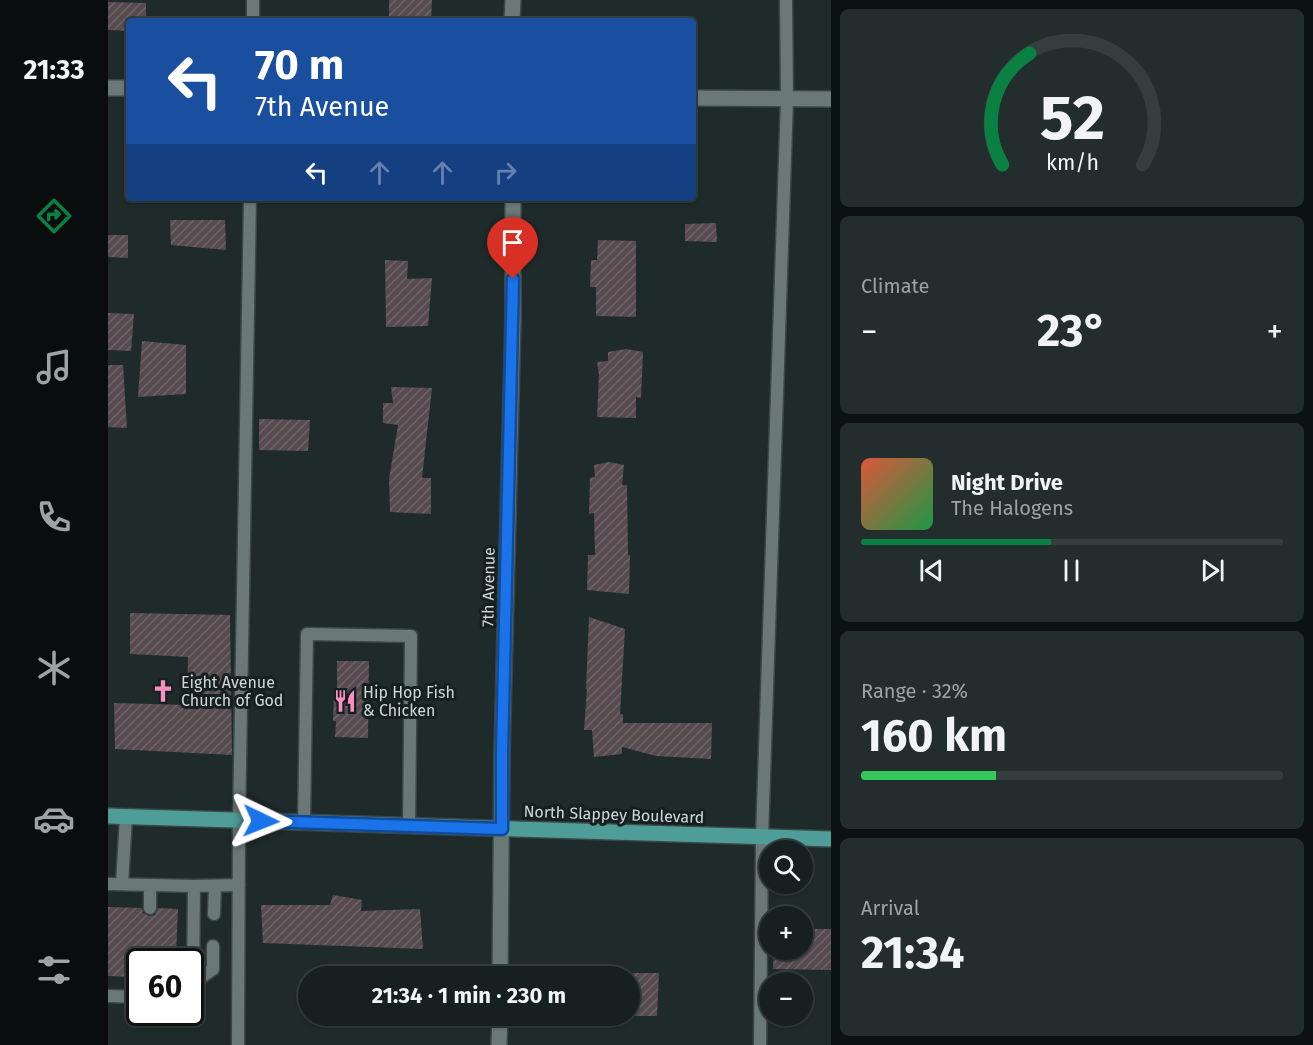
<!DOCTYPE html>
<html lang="en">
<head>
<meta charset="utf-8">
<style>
	body { margin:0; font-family:"Fira Sans",sans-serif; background:#232d2d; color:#f1f3f6; height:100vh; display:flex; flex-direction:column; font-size:22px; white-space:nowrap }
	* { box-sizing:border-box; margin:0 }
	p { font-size:20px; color:#9ea3a5 }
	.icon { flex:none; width:33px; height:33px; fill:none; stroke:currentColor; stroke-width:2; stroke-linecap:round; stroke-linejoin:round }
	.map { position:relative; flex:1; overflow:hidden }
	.details { display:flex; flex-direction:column; gap:9px; padding:9px; background:#0c1212; width:482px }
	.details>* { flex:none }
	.hud { position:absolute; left:18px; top:18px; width:570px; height:183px; border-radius:6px; box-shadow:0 2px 4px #0004,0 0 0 2px #353e3e; background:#1a4fa0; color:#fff; overflow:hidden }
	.tools { position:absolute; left:651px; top:840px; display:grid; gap:12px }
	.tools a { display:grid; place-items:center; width:54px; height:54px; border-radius:50%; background:#162020; box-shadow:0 2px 4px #0004,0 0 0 2px #353e3e; font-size:30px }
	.speed { position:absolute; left:18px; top:948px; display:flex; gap:12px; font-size:30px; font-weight:700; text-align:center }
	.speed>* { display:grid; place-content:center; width:78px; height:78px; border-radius:50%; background:#162020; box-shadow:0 2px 4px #0004,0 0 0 2px #353e3e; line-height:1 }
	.speed .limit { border:3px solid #111; border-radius:9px; background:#fff; color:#111 }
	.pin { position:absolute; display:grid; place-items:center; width:51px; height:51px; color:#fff; margin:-62px -26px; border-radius:50% 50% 50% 0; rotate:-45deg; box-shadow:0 0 6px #0007 }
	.pin .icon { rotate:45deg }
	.me { position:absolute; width:66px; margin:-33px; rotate:92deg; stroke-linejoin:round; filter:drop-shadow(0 0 4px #0008) }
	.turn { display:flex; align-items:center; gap:21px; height:126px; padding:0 30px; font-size:27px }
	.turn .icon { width:78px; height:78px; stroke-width:2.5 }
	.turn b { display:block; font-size:42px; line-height:51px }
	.lanes { display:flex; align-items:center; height:57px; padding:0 30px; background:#0003; justify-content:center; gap:30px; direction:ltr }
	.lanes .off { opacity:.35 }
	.big { font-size:45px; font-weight:700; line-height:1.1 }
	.details .tile { flex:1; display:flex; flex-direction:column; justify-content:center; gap:9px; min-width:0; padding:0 21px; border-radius:9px; background:#232d2d }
	.details .dial { align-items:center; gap:0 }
	.dial svg { height:156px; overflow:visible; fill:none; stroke:#353e3e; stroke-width:7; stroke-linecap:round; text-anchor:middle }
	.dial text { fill:#f1f3f6; stroke:none }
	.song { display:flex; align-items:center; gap:18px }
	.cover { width:72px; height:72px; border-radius:9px; background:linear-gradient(135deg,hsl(10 70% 55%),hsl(140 70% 35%)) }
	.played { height:6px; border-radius:3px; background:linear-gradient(90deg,#0b8043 45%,#353e3e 45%) }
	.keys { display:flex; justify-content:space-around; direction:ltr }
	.heat { display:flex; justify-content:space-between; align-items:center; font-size:33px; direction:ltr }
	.charge { height:9px; border-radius:4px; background:linear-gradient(90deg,#34c759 32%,#353e3e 0) }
	.trip { position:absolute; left:190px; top:966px; width:342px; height:60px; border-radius:30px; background:#162020; box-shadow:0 2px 4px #0004,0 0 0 2px #353e3e; font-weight:700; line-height:60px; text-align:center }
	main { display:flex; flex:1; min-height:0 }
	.menu { display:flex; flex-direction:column; width:108px; justify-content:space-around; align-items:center; background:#090d0d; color:#9ea3a5 }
	.menu .icon { width:42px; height:42px }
	.menu .current { color:#0b8043 }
	.menu b { font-size:27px; color:#f1f3f6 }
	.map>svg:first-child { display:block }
	.building { fill:url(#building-hatch) }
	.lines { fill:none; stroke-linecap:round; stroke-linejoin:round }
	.service-casing { stroke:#3b4645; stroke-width:15 }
	.minor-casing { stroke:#3b4645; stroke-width:18 }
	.primary-casing { stroke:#3b4645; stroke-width:18 }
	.service { stroke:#6a7877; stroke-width:12 }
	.minor { stroke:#6a7877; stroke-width:15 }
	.primary { stroke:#4e9d99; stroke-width:15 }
	.route-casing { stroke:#114b97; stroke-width:15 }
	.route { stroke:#1a73e8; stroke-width:10 }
	.labels { text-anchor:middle; stroke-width:6; stroke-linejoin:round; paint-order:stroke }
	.street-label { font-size:16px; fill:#d0d8d8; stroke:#152120 }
	.poi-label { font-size:16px; fill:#d0d8d8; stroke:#152120; text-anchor:start }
</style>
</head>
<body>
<main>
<nav class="menu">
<b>21:33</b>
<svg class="icon current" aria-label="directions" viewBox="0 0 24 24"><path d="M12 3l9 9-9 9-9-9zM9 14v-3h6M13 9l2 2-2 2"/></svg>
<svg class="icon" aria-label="music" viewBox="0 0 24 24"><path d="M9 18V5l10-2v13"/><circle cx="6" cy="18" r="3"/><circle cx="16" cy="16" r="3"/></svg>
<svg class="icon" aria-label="phone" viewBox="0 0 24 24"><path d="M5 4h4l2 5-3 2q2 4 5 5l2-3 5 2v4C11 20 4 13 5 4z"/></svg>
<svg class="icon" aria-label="climate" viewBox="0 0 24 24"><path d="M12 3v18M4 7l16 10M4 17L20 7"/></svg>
<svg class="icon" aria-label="car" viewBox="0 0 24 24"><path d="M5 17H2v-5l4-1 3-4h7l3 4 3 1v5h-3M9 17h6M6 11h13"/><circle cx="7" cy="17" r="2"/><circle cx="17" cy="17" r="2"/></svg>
<svg class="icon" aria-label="filters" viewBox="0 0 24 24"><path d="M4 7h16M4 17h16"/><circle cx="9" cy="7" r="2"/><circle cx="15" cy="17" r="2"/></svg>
</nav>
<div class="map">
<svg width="724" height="1045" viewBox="0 0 724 1045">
	<defs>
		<pattern id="building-hatch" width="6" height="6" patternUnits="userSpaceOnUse" patternTransform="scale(1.5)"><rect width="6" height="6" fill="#574b50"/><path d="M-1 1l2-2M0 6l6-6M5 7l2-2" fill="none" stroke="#6e6468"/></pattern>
	</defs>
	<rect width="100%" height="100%" fill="#1e2b2a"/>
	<!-- building -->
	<path class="building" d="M281,0H324L323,21H281Z
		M0,2L38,3V21H21V31L0,30Z
		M62,220H117L118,250L63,245Z
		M608,223L609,242L577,241V224Z
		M0,235H20V258L0,257Z
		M490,240L528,241V317L488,316V287H482L483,260H489Z
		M277,260L300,261L299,279L324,278L320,326L278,327Z
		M0,313L26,314L23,351L0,350Z
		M34,341L78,345V394L30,397Z
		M518,349L535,352L533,398L528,397V418L489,417L491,375L489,362L500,361V352Z
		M0,365H15L19,428L0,427Z
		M283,387L324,388L314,478H323V514L282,512L281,479L290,425L275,423V403H285Z
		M151,419L202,420L200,451L151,450Z
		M501,462L516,465L514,485H519L520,555H522L521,594L479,590L480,555H487L486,513L481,514L482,478L487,477L486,465Z
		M22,613L122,615L124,755L7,749L6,703L79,705L80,657L22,654Z
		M481,617L517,629L512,714H515V723H604L603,759L548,756L514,747V754L486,757L484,730H476L479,689H478Z
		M229,661H261L260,738L227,737L228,721H225L226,690H229Z
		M225,895L254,900L253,911L312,909L315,949L155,943L153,905H222Z
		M0,907L34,908L35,913L41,916L47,915L50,908L70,909L68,955L48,954L45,947H36L32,953H26L25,977L0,976Z
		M694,929H723V970L665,969L666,950H694Z
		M522,973H551L549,1016H522Z"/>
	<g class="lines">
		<!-- service casing -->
		<g class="service-casing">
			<path id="service" d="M145,21V0
				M196,822L199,634L303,636L301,826
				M0,884L86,886L85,983L84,998H82
				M14,884L18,817
				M86,886L131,885
				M42,908V885
				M106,914L107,886
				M40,962V954
				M85,983L105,969V946
				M0,996L32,997
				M130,1045L131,821L142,198
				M652,1045L654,837L679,99L678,0"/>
		</g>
		<!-- minor casing -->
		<g class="minor-casing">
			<path id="minor" d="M404,21L405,0
				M0,88H21
				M585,98L724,99
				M392,976L394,753L405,320V198
				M391,1045L392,1016"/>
		</g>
		<!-- primary casing -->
		<g class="primary-casing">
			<path id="primary" d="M0,816L724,839"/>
		</g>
		<!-- service -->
		<use href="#service" class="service"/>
		<!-- minor -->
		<use href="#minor" class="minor"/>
		<!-- primary -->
		<use href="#primary" class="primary"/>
	</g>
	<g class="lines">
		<!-- route casing -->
		<g class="route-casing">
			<path id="route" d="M153,821L394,829V753L405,279"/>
		</g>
		<!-- route -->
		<use href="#route" class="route"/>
	</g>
	<!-- icons -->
	<defs>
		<g id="church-bare" transform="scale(1.8)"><path d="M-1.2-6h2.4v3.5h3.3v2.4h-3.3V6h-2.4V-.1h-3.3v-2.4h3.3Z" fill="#fd8ec0" stroke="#152120" stroke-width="2.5" paint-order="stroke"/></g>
		<g id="restaurant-bare" transform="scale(1.8)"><path d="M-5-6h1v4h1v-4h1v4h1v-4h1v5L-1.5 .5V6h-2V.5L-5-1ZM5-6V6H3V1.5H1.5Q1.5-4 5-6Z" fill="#fd8ec0" stroke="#152120" stroke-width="2.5" paint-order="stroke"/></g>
	</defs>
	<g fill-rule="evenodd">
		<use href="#church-bare" x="55" y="691"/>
		<use href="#restaurant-bare" x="237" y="701"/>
	</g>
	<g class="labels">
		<!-- street labels -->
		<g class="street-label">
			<text transform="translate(380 587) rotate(-89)" y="6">7th Avenue</text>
			<text transform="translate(506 814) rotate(2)" y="6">North Slappey Boulevard</text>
		</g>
		<!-- poi labels -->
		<g class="poi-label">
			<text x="73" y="688">Eight Avenue<tspan x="73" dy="18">Church of God</tspan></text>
			<text x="255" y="698">Hip Hop Fish<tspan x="255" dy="18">&amp; Chicken</tspan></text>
		</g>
	</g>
</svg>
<div class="tools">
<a><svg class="icon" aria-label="search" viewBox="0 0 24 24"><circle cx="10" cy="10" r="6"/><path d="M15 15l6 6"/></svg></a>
<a>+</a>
<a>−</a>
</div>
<div class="speed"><div class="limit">60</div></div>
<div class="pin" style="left:405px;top:279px;background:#d93025"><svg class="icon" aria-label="arrive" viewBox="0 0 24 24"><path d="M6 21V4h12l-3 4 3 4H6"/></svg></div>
<svg class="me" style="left:153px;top:821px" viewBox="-20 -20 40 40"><path d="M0-17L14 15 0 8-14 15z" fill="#1a73e8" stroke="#fff" stroke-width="4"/></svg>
<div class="trip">21:34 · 1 min · 230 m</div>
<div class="hud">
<div class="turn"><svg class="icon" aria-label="left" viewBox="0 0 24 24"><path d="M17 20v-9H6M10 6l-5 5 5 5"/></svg><div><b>70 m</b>7th Avenue</div></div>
<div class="lanes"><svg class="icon" aria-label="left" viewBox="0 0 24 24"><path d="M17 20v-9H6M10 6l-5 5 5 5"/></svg><svg class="icon off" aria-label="ahead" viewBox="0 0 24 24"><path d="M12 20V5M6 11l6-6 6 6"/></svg><svg class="icon off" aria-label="ahead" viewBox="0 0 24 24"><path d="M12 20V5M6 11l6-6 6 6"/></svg><svg class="icon off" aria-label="right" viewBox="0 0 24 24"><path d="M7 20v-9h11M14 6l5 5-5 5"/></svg></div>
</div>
</div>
<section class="details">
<div class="tile dial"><svg viewBox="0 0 100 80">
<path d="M14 69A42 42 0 1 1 86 69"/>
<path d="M14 69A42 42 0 0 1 28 12" stroke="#0b8043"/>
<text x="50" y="56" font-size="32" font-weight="700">52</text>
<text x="50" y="72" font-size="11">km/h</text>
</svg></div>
<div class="tile"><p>Climate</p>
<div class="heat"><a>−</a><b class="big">23°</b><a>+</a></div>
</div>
<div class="tile">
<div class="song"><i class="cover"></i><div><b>Night Drive</b><p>The Halogens</p></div></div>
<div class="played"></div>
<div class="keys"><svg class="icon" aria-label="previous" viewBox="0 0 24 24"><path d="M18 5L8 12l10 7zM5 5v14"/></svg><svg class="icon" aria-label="pause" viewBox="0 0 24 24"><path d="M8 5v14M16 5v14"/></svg><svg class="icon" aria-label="next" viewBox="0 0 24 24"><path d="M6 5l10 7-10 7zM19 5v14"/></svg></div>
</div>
<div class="tile"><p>Range · 32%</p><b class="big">160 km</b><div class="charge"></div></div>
<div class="tile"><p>Arrival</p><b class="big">21:34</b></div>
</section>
</main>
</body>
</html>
